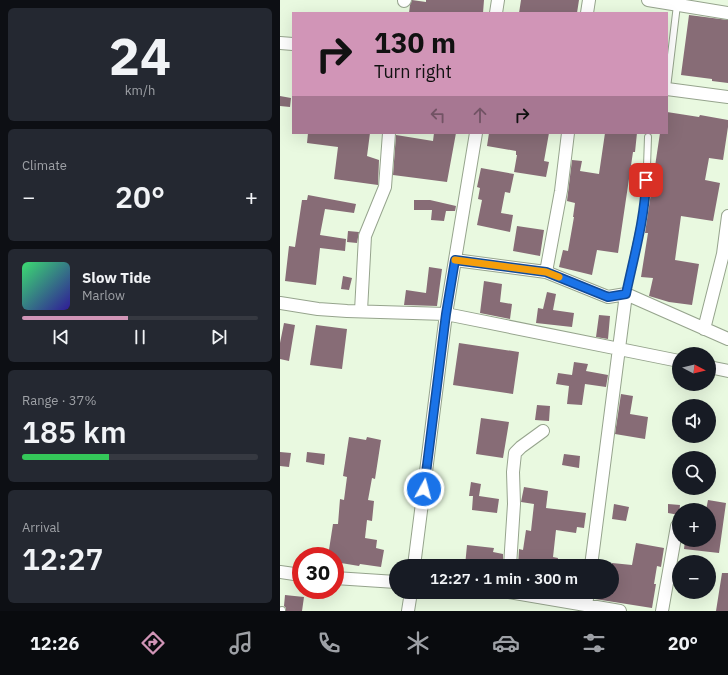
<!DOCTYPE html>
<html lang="en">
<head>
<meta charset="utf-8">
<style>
	body { margin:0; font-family:"IBM Plex Sans",sans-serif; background:#242831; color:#f1f3f6; height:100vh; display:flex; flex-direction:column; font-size:15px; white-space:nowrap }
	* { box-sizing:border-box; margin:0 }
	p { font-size:13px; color:#9ea1a6 }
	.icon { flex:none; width:22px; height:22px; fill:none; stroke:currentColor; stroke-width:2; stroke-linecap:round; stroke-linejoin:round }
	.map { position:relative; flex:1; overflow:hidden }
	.details { display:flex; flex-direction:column; gap:8px; padding:8px; background:#0d0f14; width:280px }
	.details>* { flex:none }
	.banner { position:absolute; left:12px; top:12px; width:376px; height:122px; border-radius:0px; box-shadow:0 4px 16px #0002; background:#d195b7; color:#111; overflow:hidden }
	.needle { width:26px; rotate:97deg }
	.buttons { position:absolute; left:392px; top:347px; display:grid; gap:8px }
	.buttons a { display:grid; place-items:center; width:44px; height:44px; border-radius:50%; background:#171b24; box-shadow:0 4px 16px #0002; font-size:20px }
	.speed { position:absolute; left:12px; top:547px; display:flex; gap:8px; font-size:20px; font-weight:700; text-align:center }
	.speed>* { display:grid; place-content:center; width:52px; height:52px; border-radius:50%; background:#171b24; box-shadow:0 4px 16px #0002; line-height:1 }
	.speed .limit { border:6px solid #d22; background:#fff; color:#111 }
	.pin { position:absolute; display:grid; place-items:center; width:34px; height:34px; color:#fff; margin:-17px; border-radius:8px; box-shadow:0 2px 6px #0006 }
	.me { position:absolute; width:44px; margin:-22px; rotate:7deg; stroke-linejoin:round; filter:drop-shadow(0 0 3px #0008) }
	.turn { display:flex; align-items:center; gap:14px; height:84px; padding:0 16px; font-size:18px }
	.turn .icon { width:52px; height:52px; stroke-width:2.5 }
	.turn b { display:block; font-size:28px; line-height:34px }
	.lanes { display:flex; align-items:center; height:38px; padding:0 16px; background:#0003; justify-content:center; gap:20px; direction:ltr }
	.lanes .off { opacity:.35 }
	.big { font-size:30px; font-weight:600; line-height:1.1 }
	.details .tile { flex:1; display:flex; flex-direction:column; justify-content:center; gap:6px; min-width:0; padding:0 14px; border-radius:6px; background:#242831 }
	.details .dial { align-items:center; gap:0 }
	.dial b { font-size:52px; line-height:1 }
	.song { display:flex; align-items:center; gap:12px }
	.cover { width:48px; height:48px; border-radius:6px; background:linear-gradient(135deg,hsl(140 70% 55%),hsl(250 70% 35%)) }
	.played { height:4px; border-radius:2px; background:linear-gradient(90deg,#d195b7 45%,#363941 45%) }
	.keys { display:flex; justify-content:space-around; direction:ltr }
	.heat { display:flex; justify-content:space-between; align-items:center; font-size:22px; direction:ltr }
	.charge { height:6px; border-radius:3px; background:linear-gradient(90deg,#34c759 37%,#363941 0) }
	.trip { position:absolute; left:109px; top:559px; width:230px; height:40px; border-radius:20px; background:#171b24; box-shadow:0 4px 16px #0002; font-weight:600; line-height:40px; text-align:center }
	.tab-bar { display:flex; height:64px; justify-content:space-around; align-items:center; background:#090b0e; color:#9ea1a6 }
	.tab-bar .icon { width:28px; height:28px }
	.tab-bar .selected { color:#d195b7 }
	.tab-bar b { font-size:18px; color:#f1f3f6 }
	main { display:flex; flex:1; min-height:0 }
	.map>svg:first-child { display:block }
	.building { fill:#876c76 }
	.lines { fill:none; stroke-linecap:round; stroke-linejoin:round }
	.lane-casing { stroke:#96a48d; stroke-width:8 }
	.street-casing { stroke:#96a48d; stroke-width:14 }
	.lane { stroke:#fff; stroke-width:6 }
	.street { stroke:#fff; stroke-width:12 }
	.route-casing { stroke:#114b97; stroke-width:10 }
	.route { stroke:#1a73e8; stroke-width:7 }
	.slow { stroke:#f59e0b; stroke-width:7 }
</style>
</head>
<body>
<main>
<section class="details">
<div class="tile dial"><b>24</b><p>km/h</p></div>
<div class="tile"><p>Climate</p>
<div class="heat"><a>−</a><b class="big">20°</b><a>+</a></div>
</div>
<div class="tile">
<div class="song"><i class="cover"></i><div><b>Slow Tide</b><p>Marlow</p></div></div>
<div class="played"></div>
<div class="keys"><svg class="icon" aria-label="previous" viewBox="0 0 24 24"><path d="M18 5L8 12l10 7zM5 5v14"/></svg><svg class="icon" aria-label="pause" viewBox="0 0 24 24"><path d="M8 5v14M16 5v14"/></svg><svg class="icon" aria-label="next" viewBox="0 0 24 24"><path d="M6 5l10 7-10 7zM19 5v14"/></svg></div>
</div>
<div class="tile"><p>Range · 37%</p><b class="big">185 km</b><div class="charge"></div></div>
<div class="tile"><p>Arrival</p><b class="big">12:27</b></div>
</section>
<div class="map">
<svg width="448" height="611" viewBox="0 0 448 611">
	<rect width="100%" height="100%" fill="#e9f9e0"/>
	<!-- building -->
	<path class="building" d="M132,0L146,2V0H204L203,13H129L130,5Z
		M241,0H299L297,13H239Z
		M409,15L448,20V83L432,81V79L401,75Z
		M0,96L11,98L10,107L0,106Z
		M387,112L419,117L420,115L448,120V127L443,160L429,158L425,180L440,183L433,221L401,216L395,260L419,264L412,305L389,302L369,296L373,278L361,277L368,233H365L380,133H387Z
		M28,133H90L87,156L99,160L98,185L54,179L58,147L27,143Z
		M154,133H176L167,182L113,175L116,135L153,141Z
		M209,133H269L264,161L269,162L266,177L234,172L237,155H236V151L207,146Z
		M325,133H357L355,152H353L338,253L317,250L312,275L279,267L283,250L288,251L294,217H293L295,203L287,201L292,160L302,161L300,171L319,174Z
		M201,168L234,174L230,193L225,192L221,213L233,215L230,232L197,225L202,200L198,199L200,188L197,187Z
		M28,195L76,204L74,213L45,209L40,235L66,239L65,251L40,248L36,285L5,281L9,246L15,247L22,200H27Z
		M134,200H150L176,206L175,211H166L164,221L151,220L152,210H134Z
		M237,226L264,230L260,256L233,251Z
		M68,231L79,232L77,243L67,242Z
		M149,267L162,269L157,306L124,305L126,290L146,293Z
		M63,276L72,278L69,290L61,289Z
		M204,281L222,284L220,302L232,304L230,319L200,313Z
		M267,292L276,294L273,310L294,313L292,327L256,323L258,308L263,309Z
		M319,315L330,316L328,339L316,337Z
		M4,323L15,325L9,361L0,359V343Z
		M36,325L67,329L62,369L30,365Z
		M179,343L239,352L233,394L173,385Z
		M294,362L308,364L306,371L328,375L326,387L305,384L302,405L287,404L289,386L276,384L278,373L292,375Z
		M341,394L353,396L350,414L368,417L365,439L335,434Z
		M257,405L270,406L269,421L255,420Z
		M201,418L229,422L223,458L196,454Z
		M69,437L86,440L87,437L101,440L95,479L92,478L88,500L94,501L92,521L87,520L85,538L97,540L96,548L104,550L101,567L80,564L79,566L55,562V556H48L53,524H58L60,499L64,500L67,477L63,476Z
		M0,452L11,453L9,467L0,466Z
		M27,452L45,454L44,465L26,462Z
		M284,454L300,456L299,468L282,465Z
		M191,482L201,484L199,496L219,499L217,513L192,510L193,496H189Z
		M244,487L268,491L266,508L306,513L304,528L297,527L296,533L276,530L273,557L278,558L277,566H238L239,549L243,550L246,530L251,531L254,504L241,502Z
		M428,500L446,503L439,553L404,549L405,540H429V510H426Z
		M334,504L349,507L346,521L332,519Z
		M388,504L400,505L399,515L388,513Z
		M356,543L384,548L381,567L377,566L374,584H376L372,608L315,599V592H332V563L352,565Z
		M187,545L214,548L213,552L223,554V566H185Z
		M442,573H448V611H436Z
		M5,595L24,597L22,611H6V608L4,606Z"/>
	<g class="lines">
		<!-- lane casing -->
		<g class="lane-casing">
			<path id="lane" d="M387,88L397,5
				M346,294L360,227L366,196L368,137
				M2,611V610"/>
		</g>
		<!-- street casing -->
		<g class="street-casing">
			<path id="street" d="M368,0L448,13
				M124,1L125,0
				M216,13L218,0
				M307,13L309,0
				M0,43L13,44
				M387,89L448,97
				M175,260L266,272L328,297L346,294L448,339
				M266,272L281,191L288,133
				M0,303L38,309L67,311L166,314L399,361
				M81,311L85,236L105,187L109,133
				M424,329L443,254L448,216
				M429,367L448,371
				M134,566L166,314L196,133
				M230,566L234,504L233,472L235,453L241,447L263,431
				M311,566L346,294
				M0,572L21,575
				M55,578L116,582
				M229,592L340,611
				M306,605L308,592
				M128,611L131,592
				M382,611L397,526"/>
		</g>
		<!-- lane -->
		<use href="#lane" class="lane"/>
		<!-- street -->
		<use href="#street" class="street"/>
	</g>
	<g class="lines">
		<!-- route casing -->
		<g class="route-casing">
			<path id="route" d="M144,489L166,314L175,260L266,272L328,297L346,294C354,256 365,218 366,180"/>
		</g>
		<!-- route -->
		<use href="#route" class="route"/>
		<!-- slow -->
		<path class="slow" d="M175,260L266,272L279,277"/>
	</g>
</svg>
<div class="buttons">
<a><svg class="needle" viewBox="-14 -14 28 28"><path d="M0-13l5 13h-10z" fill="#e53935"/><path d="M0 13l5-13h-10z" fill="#9ea1a6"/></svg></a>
<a><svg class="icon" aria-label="sound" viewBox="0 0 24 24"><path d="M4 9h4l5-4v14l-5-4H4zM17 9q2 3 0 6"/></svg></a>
<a><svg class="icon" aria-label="search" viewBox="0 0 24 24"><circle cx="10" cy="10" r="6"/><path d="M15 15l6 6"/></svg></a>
<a>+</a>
<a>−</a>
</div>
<div class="speed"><div class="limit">30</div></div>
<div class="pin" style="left:366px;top:180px;background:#d93025"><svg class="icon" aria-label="arrive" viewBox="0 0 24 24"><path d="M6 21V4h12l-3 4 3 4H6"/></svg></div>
<svg class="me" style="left:144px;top:489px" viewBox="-20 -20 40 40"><circle r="17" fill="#1a73e8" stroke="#fff" stroke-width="3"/><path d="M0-11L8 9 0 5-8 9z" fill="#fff"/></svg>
<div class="trip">12:27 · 1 min · 300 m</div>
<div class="banner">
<div class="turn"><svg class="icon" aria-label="right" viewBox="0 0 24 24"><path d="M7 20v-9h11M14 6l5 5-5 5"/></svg><div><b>130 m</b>Turn right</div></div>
<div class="lanes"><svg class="icon off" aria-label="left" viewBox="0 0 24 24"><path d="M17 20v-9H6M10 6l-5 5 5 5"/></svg><svg class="icon off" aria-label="ahead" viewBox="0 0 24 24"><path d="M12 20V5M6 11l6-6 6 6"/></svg><svg class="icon" aria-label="right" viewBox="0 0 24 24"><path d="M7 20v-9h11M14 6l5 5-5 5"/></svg></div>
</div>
</div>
</main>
<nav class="tab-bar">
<b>12:26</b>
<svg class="icon selected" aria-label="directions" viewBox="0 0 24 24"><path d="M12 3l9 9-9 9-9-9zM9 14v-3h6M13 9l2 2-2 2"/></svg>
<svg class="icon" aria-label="music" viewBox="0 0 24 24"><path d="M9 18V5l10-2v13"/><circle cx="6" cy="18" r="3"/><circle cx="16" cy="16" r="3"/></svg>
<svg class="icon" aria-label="phone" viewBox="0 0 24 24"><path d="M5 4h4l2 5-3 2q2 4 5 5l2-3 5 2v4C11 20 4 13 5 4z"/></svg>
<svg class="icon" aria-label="climate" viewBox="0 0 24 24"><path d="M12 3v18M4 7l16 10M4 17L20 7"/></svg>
<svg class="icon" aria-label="car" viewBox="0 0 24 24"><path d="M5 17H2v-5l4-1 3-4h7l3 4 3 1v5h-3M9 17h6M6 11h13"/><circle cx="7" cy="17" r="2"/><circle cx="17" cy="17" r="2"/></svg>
<svg class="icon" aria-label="filters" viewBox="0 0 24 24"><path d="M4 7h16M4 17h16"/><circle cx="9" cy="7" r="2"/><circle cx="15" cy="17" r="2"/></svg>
<b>20°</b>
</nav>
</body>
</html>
